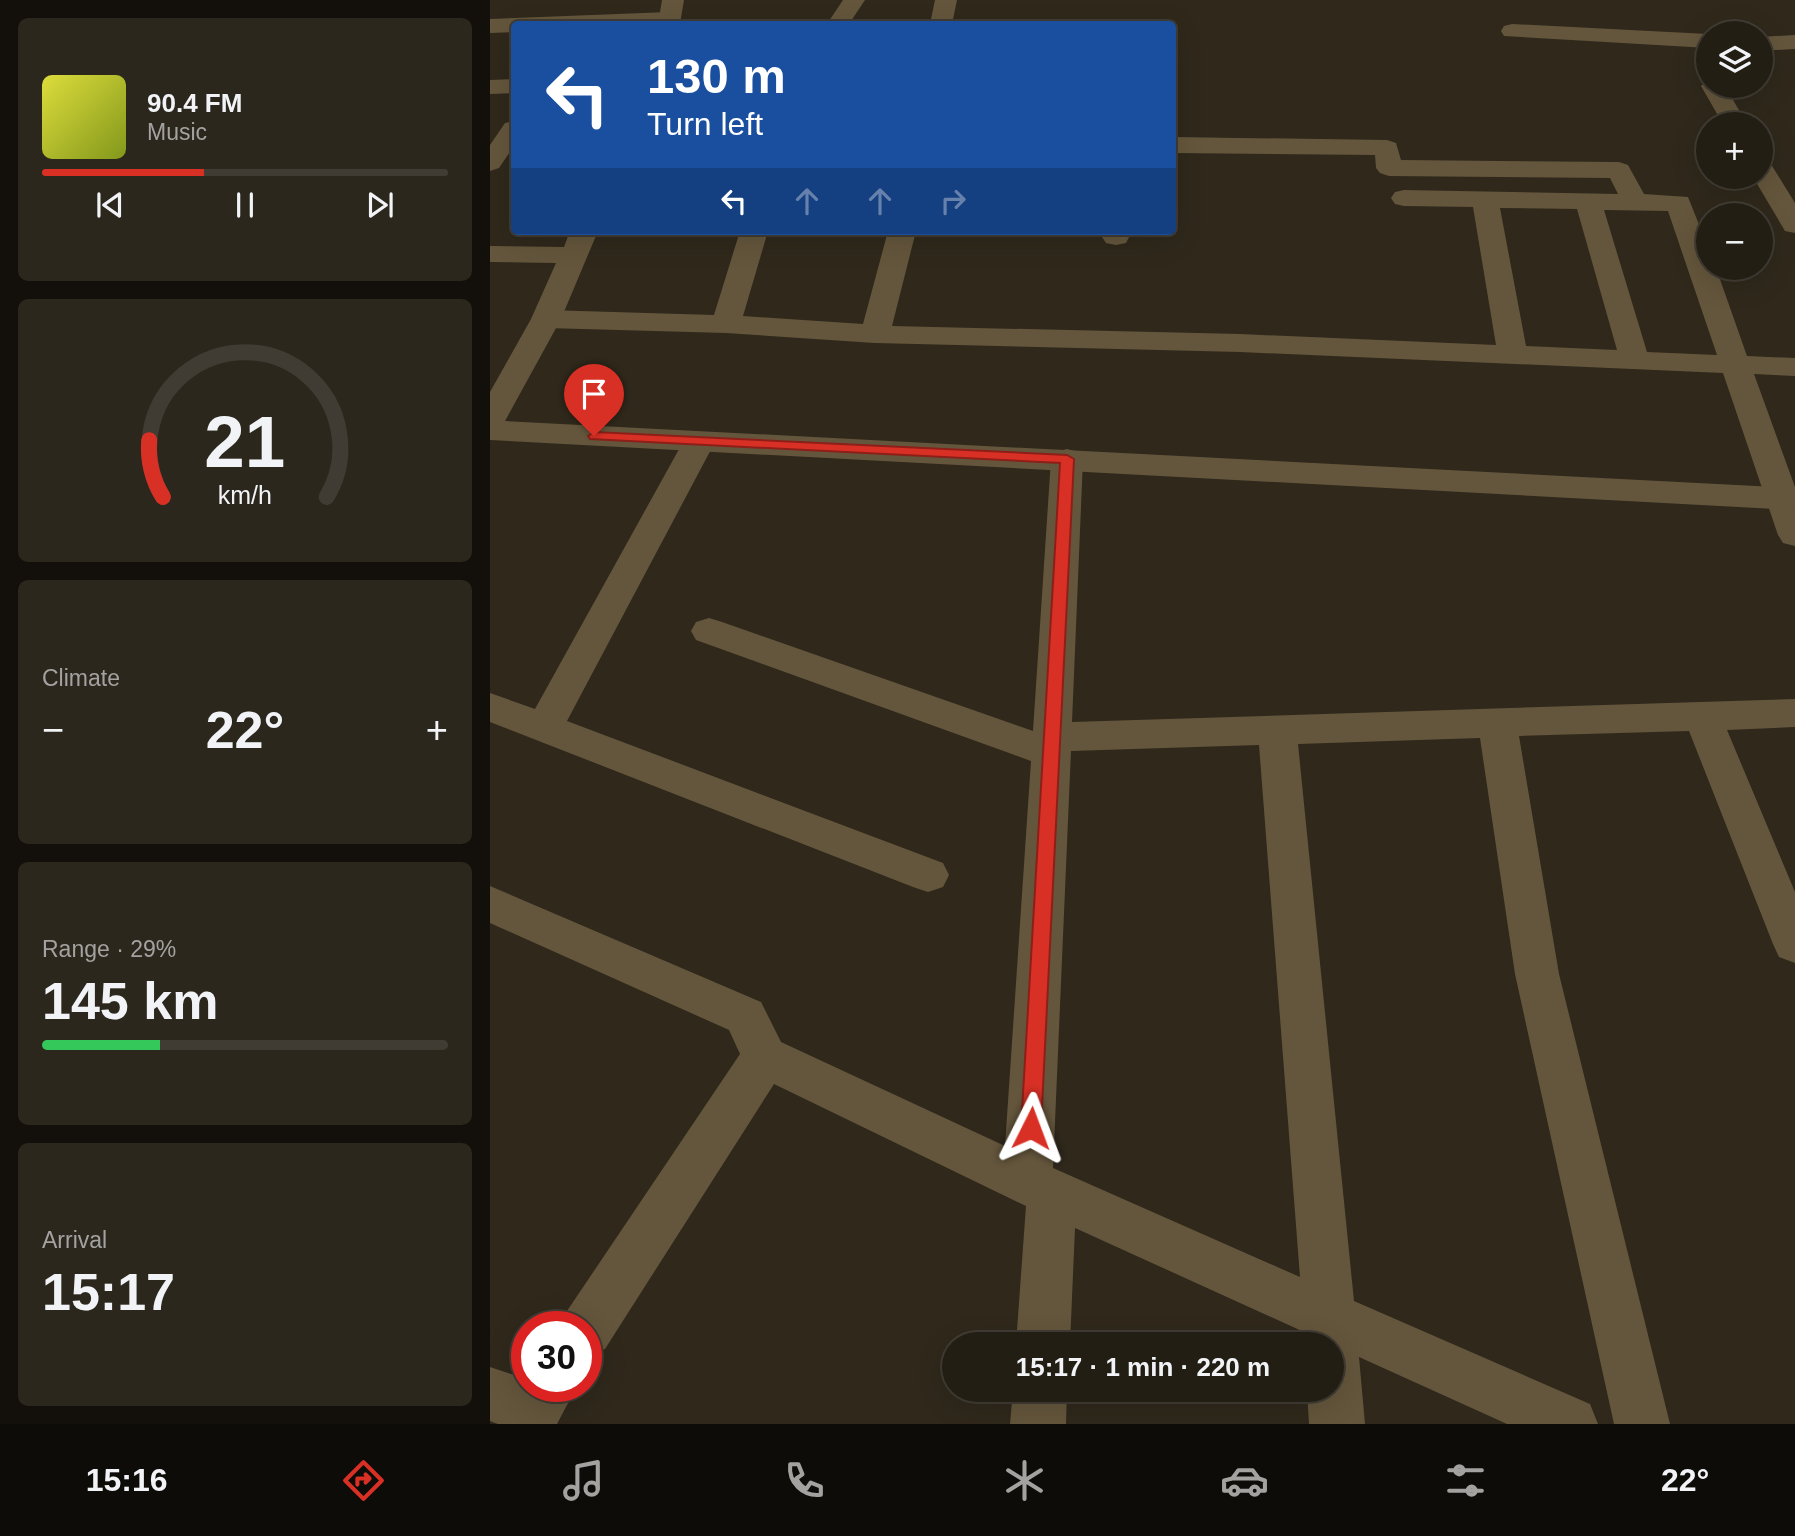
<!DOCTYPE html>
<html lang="en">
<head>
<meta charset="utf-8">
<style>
	body { margin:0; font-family:Arial,sans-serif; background:#2b271d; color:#f1f3f6; height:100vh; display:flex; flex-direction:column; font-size:26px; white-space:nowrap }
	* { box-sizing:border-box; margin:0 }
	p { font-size:23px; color:#a3a2a0 }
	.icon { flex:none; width:38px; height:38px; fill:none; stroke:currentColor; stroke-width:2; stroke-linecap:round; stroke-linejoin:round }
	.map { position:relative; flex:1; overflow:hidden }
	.side { display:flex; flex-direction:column; gap:18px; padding:18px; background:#13100b; width:490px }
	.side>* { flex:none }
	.hud { position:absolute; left:21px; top:21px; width:665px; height:214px; border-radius:7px; box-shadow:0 7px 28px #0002,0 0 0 2px #403c34; background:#1a4fa0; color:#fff; overflow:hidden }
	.controls { position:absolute; left:1206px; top:21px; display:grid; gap:14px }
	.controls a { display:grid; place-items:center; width:77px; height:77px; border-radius:50%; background:#231e14; box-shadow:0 7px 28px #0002,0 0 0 2px #403c34; font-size:35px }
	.speed { position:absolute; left:21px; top:1311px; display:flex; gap:14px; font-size:35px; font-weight:700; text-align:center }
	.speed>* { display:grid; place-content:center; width:91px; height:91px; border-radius:50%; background:#231e14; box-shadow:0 7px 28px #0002,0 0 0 2px #403c34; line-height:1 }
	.speed .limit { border:10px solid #d22; background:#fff; color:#111 }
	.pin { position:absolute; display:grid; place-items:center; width:60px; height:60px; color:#fff; margin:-72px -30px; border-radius:50% 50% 50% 0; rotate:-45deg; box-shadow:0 0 7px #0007 }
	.pin .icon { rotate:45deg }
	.me { position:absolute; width:77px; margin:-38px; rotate:3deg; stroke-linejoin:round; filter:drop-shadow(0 0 5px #0008) }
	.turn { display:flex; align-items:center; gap:24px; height:147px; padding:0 21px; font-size:32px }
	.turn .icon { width:91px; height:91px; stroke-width:2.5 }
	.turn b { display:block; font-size:49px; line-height:60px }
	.lanes { display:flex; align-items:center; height:66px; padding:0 21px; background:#0003; justify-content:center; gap:35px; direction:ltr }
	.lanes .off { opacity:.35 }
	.big { font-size:52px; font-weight:800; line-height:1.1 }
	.side .widget { flex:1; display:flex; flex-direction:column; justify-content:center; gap:10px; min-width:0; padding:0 24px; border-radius:10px; background:#2b271d }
	.side .dial { align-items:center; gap:0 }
	.dial svg { height:182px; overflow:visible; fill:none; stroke:#403c34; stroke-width:7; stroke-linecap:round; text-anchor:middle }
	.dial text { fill:#f1f3f6; stroke:none }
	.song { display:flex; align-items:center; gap:21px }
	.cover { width:84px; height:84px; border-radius:10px; background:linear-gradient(135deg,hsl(60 70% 55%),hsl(70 70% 35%)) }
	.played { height:7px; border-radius:4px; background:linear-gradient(90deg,#d93025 40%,#403c34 40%) }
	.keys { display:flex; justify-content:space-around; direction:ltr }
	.heat { display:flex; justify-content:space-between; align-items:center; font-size:38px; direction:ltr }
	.charge { height:10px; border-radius:5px; background:linear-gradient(90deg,#34c759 29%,#403c34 0) }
	.trip { position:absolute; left:452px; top:1332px; width:402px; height:70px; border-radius:35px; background:#231e14; box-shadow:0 7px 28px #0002,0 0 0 2px #403c34; font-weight:800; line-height:70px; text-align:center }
	.tabs { display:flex; height:112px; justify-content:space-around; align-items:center; background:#0e0c08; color:#a3a2a0 }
	.tabs .icon { width:49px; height:49px }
	.tabs .selected { color:#d93025 }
	.tabs b { font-size:32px; color:#f1f3f6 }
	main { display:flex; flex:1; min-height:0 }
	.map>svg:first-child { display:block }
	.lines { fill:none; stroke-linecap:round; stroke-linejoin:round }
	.minor { fill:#64563c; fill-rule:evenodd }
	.tertiary { fill:#64563c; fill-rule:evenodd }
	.route { fill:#d93025; stroke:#8d1f18; stroke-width:2 }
</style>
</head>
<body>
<main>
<section class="side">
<div class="widget">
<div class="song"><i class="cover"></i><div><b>90.4 FM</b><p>Music</p></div></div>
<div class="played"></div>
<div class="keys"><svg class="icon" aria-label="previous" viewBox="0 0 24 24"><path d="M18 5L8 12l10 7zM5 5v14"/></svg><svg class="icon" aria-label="pause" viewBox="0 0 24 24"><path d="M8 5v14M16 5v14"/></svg><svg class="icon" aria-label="next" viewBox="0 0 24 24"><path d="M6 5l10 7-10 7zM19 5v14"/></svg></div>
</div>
<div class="widget dial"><svg viewBox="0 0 100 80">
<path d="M14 69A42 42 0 1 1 86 69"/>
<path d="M14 69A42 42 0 0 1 8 44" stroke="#d93025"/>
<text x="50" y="56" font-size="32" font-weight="700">21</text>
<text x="50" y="72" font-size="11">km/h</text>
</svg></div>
<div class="widget"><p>Climate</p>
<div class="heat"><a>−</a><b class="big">22°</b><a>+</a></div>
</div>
<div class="widget"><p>Range · 29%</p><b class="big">145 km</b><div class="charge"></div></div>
<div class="widget"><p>Arrival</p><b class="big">15:17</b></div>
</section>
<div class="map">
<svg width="1305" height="1424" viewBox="0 0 1305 1424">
	<rect width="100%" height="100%" fill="#2f281b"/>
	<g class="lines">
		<!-- minor -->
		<path class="minor" d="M353,0H375L359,24H337Z
			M445,0H467L462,24H440Z
			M179,12L187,14L190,19L187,24H24V32L0,33V19Z
			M1022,24L1218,34V48L1014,36L1011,31L1014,26Z
			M1305,35V49L1270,51V37Z
			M24,79V93L0,94V80Z
			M1218,80V86H1235L1257,124H1233L1211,86Z
			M24,121V146L9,168L0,171V145L15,123Z
			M682,137L897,140L906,143L911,160L1129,162L1138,165L1154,194L1198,197L1218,247V268H1226L1257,356L1305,358V376L1264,374L1305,487V546L1293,543L1288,535L1233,373L750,352L385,343L236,333L56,328L46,325L41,319L46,313L56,310L224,315L250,231H278L253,316L373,324L398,231H426L402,326L750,334L1006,345L983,207L914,206L905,204L901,198L905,192L914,190L1128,194L1120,178L899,176L890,173L886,168L885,155L682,153ZM1010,208L1087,209L1127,350L1036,346ZM1114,210L1178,211L1227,355L1157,352Z
			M1270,158L1279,161L1305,203V233L1295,231L1263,177H1270Z
			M614,231H642L636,243L626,245L616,243L612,237Z
			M209,432L220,435L225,442L77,721L453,863L459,875L453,887L438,892L423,887L0,722V693L45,709L193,442L198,435Z
			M577,449L588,452L593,459L582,722L1305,699V727L1237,730L1305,892V963L1289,957L1283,944L1199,731L1029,736L1069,974L1180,1424H1124L1025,974L990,738L808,744L864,1301L1100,1404L1108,1424H1017L869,1357L875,1424H819L817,1390H842V1344H817L814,1332L585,1228L580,1344H526L536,1206L284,1084L115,1349L96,1356V1326H71L77,1311L250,1054L239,1030L0,923V886L271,1002L291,1042L515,1146L541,761L206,640L201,631L206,622L219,618L232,622L543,731L561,459L566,452ZM769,745L810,1277L563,1168L581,751Z
			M0,1367L33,1378L37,1373V1386H87L67,1424H8L0,1421Z
			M523,1390H577L576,1424H520Z"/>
		<!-- tertiary -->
		<path class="tertiary" d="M172,0H194L190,24H168Z
			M80,231H108L71,319L15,421L1305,488V510L0,440V392L41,319L66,263L0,262V246L74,247Z"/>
	</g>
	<!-- route -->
	<path class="route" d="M104,432L577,455L584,459L551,1128L548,1134L541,1137L534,1134L531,1128L570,463L100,439L98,436Z"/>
</svg>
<div class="controls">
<a><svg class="icon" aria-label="layers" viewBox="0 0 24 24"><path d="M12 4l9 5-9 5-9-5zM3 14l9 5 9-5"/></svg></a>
<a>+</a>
<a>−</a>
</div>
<div class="speed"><div class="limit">30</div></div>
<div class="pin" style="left:104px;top:436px;background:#d93025"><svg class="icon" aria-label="arrive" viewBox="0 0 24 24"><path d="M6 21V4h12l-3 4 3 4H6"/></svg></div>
<svg class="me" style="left:541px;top:1128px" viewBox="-20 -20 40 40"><path d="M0-17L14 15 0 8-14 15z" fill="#d93025" stroke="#fff" stroke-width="4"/></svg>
<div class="trip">15:17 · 1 min · 220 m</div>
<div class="hud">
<div class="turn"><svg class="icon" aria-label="left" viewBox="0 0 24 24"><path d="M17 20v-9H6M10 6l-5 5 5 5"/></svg><div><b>130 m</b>Turn left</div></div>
<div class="lanes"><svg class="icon" aria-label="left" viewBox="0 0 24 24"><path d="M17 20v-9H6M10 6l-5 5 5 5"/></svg><svg class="icon off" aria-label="ahead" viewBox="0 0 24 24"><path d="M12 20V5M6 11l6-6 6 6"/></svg><svg class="icon off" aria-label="ahead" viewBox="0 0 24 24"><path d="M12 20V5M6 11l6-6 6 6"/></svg><svg class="icon off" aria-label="right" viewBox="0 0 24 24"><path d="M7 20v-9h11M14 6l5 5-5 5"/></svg></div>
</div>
</div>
</main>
<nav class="tabs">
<b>15:16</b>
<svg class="icon selected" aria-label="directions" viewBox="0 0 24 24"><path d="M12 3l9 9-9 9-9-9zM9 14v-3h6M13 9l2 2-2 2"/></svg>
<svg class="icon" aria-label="music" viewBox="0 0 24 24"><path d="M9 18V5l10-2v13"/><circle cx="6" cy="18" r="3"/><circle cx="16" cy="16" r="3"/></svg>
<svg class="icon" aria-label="phone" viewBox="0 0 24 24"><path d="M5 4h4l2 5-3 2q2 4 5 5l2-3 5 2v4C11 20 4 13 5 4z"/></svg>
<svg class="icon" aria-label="climate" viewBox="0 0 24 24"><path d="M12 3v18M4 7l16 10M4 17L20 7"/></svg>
<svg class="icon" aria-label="car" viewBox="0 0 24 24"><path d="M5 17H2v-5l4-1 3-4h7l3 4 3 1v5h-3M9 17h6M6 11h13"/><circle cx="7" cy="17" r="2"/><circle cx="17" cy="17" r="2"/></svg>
<svg class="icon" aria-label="filters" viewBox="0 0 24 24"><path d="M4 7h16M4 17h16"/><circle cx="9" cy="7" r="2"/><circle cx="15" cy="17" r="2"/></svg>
<b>22°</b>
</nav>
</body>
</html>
